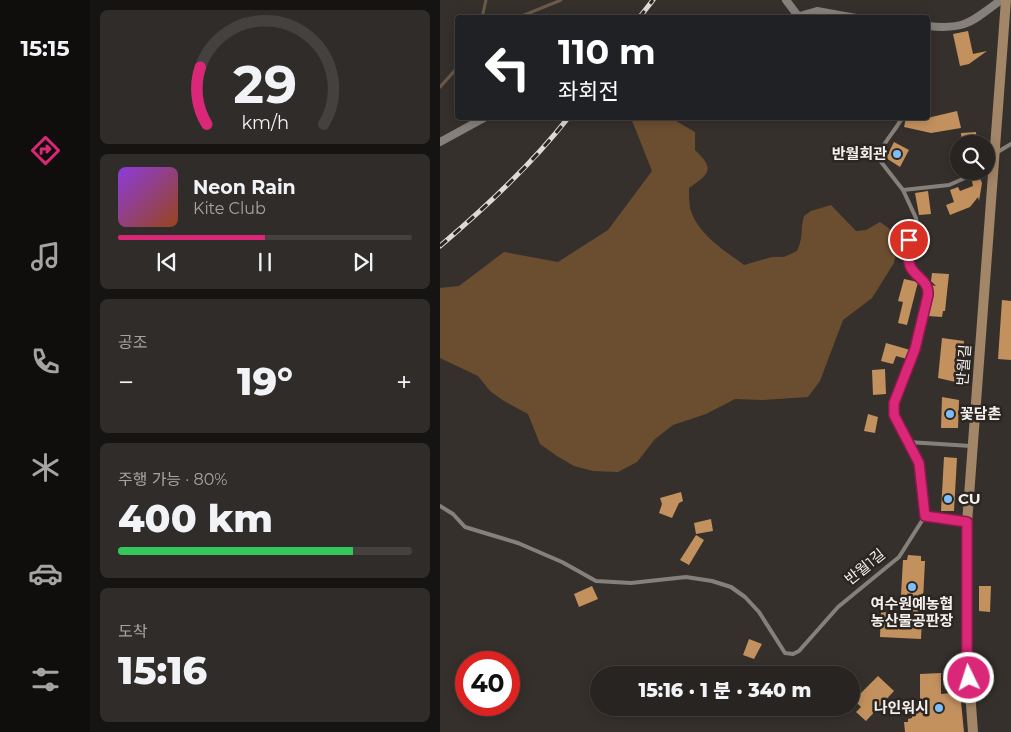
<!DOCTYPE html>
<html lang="ko">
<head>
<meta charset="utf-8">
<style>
	body { margin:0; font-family:Montserrat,"Noto Sans KR",sans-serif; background:#302c2a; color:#f1f3f6; height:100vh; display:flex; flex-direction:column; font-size:19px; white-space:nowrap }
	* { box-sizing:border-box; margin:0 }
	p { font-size:16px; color:#a5a4a5 }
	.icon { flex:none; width:28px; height:28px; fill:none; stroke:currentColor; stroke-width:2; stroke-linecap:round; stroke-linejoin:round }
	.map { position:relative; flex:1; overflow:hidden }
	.panel { display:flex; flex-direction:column; gap:10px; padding:10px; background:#161412; width:350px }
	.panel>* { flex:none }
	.banner { position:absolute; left:15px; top:15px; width:475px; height:105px; border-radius:5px; box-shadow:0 2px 12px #0003,0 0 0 1px #44413f; background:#202124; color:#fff; overflow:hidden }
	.buttons { position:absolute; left:510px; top:135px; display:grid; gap:10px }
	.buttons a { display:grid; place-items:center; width:45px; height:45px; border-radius:50%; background:#282421; box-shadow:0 2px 12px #0003,0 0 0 1px #44413f; font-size:25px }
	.speed { position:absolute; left:15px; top:651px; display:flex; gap:10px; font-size:25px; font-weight:700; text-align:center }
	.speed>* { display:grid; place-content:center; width:65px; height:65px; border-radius:50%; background:#282421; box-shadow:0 2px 12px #0003,0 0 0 1px #44413f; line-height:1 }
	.speed .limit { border:8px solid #d22; background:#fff; color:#111 }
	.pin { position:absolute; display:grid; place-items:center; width:42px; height:42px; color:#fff; margin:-21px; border:2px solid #fff; border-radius:50%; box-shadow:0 1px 5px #0007 }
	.me { position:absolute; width:55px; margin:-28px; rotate:356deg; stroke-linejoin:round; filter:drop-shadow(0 0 4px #0008) }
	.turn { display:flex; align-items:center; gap:18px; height:105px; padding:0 20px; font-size:22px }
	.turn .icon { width:65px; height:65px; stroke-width:2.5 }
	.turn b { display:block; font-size:35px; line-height:42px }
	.big { font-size:38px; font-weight:800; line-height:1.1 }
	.panel .widget { flex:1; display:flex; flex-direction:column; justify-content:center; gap:8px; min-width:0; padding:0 18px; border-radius:8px; background:#302c2a }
	.panel .dial { align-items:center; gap:0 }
	.dial svg { height:130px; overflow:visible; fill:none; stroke:#44413f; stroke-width:7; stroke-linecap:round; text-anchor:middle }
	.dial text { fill:#f1f3f6; stroke:none }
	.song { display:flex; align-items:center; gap:15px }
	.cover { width:60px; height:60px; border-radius:8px; background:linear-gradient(135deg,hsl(270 70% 55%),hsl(20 70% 35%)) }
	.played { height:5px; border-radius:2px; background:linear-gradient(90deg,#db2777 50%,#44413f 50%) }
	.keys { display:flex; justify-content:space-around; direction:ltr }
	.heat { display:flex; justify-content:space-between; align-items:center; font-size:28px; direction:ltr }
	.charge { height:8px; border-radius:4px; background:linear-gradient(90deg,#34c759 80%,#44413f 0) }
	.trip { position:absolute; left:150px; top:666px; width:270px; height:50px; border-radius:25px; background:#282421; box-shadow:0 2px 12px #0003,0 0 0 1px #44413f; font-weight:800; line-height:50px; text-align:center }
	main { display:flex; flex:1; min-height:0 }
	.tabs { display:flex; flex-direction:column; width:90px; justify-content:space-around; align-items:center; background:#100e0d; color:#a5a4a5 }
	.tabs .icon { width:35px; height:35px }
	.tabs .active { color:#db2777 }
	.tabs b { font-size:22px; color:#f1f3f6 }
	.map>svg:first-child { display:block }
	.green { fill:#6b4e30 }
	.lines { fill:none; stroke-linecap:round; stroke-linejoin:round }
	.stream { stroke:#6b5a47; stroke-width:3 }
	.building { fill:#c3915e }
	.lane { stroke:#86807b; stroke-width:4 }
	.street { stroke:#86807b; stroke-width:8 }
	.secondary { stroke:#a28667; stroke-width:10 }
	.rail-casing { stroke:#dedad7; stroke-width:5 }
	.rail { stroke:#2b2622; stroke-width:3; stroke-dasharray:9; stroke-linecap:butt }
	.route-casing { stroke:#8e194d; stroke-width:12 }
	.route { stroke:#db2777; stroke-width:9 }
	.poi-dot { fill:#7bbef9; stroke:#2b2622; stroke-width:2 }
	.labels { text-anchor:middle; stroke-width:5; stroke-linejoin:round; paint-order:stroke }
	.poi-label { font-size:15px; font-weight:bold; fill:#f3f0ed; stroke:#2b2622; text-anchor:end }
	.street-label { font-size:15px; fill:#f3f0ed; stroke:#2b2622 }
</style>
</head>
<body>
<main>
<nav class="tabs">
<b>15:15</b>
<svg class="icon active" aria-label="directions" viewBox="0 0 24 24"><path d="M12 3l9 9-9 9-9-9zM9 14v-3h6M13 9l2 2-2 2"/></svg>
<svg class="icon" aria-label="music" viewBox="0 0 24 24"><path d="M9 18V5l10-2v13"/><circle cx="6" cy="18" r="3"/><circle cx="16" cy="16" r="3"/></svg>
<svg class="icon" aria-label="phone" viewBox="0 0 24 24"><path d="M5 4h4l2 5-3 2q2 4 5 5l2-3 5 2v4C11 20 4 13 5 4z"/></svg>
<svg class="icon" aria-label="climate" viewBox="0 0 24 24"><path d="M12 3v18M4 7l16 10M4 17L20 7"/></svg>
<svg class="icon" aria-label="car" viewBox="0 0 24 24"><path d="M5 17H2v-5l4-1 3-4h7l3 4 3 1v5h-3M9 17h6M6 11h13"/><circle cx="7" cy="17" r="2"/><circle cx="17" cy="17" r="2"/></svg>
<svg class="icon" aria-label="filters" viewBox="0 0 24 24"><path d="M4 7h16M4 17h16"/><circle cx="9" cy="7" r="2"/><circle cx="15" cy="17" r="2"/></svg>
</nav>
<section class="panel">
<div class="widget dial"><svg viewBox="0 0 100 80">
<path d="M14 69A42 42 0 1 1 86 69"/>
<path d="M14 69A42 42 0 0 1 10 34" stroke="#db2777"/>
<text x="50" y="56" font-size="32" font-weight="700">29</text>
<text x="50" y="72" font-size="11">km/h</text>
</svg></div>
<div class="widget">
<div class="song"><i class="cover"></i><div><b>Neon Rain</b><p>Kite Club</p></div></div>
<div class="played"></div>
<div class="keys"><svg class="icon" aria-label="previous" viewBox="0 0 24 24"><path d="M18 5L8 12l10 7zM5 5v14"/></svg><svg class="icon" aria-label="pause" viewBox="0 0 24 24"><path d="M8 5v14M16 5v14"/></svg><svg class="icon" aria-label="next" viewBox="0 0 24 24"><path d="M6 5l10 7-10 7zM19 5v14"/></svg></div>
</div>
<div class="widget"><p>공조</p>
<div class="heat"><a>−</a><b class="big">19°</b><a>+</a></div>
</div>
<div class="widget"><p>주행 가능 · 80%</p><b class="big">400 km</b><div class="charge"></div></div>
<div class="widget"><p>도착</p><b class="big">15:16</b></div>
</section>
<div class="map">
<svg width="571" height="732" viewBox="0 0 571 732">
	<rect width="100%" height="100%" fill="#35302c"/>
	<!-- green -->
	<path class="green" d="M191,118H231L255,132V150C275,169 270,173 249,188C249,194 249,202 250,208C257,234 284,250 304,265L332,257H344L357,251C364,236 360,231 364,216L371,211L391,205L416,231L426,230L440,222L451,230L458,244L454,263L432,298L403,320L380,381L368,397L323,400L295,399L266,414L233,425L215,439L197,462L178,472L153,471L134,466L117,456L100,444L88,414L64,401L50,391L38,376L0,358V288L19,286L64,252L118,262L168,230L212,171Z"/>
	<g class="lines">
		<!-- stream -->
		<path class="stream" d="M42,18L46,0
			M77,18L121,0
			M0,87L18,67"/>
	</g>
	<!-- building -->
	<path class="building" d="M528,31L533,54L547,51L529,64L520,66L513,34Z
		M517,111L521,128L491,133L464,127L466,118H483V119Z
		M536,132L537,144H522L521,133Z
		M454,142L469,150L460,167L446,158Z
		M540,178L542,183L539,201L538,197L530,207L510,215L506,205L514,202L510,190L518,187L520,191L533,186L532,181Z
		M488,191L491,214L479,215L475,193Z
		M479,231L488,238L485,250L474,240Z
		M492,273L509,274L505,311H503L502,317L488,316L491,285L496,286L491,281Z
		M464,279L478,282L467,325L458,323L463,302L458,301Z
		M562,300L571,301V360L558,359Z
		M502,338L524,341L520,383L498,378Z
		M446,343L470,350L467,359L456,356L453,364L441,361Z
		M445,369L446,394L433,395L432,370Z
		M502,397L519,400L518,428H501Z
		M428,414L438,417L435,433L424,431Z
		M504,457L517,458L514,511H501Z
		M241,492L243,501L239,503L232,518L219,513L222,504L220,498Z
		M271,519L273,531L256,534L254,523Z
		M256,535L264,540L249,565L240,560Z
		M468,555L481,556V561H485L481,639L440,637L441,612L460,613L463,560H467Z
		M152,586L158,599L139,607L134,594Z
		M539,586H551L550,612L539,611Z
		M309,639L322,644L314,659L303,655Z
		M501,673V694L520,692L524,732H465L464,722H468V719L472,718V712H476L475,705L480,704V674Z
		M438,676L454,691L426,721L416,712L421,707L414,700Z"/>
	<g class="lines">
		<!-- lane -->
		<path class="lane" d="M556,153L571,144
			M463,190L509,185L541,171
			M468,442L531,446
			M0,506L13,514L25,527L78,543L122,562L156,581L191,583L246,577L272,581L291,587L305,597L319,612L345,653L353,654L359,651L398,607L459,557L485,516L479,463L454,415L453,409L475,349L488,290V286L473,271L469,263L468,244L477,225L476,218L463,190L438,158C440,146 456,130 462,118
			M485,516L527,523"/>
		<!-- street -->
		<path class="street" d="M346,0L358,16
			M353,18L377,11L416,18
			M488,26C526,30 531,22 561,0
			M0,142L44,118"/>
		<!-- secondary -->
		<path class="secondary" d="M533,732L527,650V523L566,0"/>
		<!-- rail casing -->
		<g class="rail-casing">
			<path id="rail" d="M199,18L213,0
				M0,246C46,207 91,165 128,118"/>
		</g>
		<!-- rail -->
		<use href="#rail" class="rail"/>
	</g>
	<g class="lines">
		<!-- route casing -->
		<g class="route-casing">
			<path id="route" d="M469,240C467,248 467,260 471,268C478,279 489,281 488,295L475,349L454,403V415L479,463L485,516L527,522V650L529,678"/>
		</g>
		<!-- route -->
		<use href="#route" class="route"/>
	</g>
	<!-- markers -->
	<g class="poi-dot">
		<circle cx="457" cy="154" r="5"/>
		<circle cx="510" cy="414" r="5"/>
		<circle cx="508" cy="499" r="5"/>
		<circle cx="472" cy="587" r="5"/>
		<circle cx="499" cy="708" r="5"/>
	</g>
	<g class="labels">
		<!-- poi labels -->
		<g class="poi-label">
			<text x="447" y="159">반월회관</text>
			<text x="520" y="419" text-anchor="start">꽃담촌</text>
			<text x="518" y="504" text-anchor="start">CU</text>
			<text x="472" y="609" text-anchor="middle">여수원예농협<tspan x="472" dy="17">농산물공판장</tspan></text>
			<text x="489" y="713">나인워시</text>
		</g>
		<!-- street labels -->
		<g class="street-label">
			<text transform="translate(524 365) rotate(-86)" y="5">반월길</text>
			<text transform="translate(425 567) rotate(-39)" y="5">반월1길</text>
		</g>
	</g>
</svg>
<div class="buttons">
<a><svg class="icon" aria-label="search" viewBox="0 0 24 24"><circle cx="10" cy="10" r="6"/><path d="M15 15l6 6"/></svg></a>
</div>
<div class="speed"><div class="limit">40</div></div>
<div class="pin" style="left:469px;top:240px;background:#d93025"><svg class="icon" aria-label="arrive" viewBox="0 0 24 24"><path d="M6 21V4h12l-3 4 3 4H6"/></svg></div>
<svg class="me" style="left:529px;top:678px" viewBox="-20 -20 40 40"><circle r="17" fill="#db2777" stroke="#fff" stroke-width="3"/><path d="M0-11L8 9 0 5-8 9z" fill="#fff"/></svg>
<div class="trip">15:16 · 1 분 · 340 m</div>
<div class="banner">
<div class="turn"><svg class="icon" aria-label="left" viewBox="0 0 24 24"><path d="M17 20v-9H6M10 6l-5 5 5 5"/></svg><div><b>110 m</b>좌회전</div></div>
</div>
</div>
</main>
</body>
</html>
